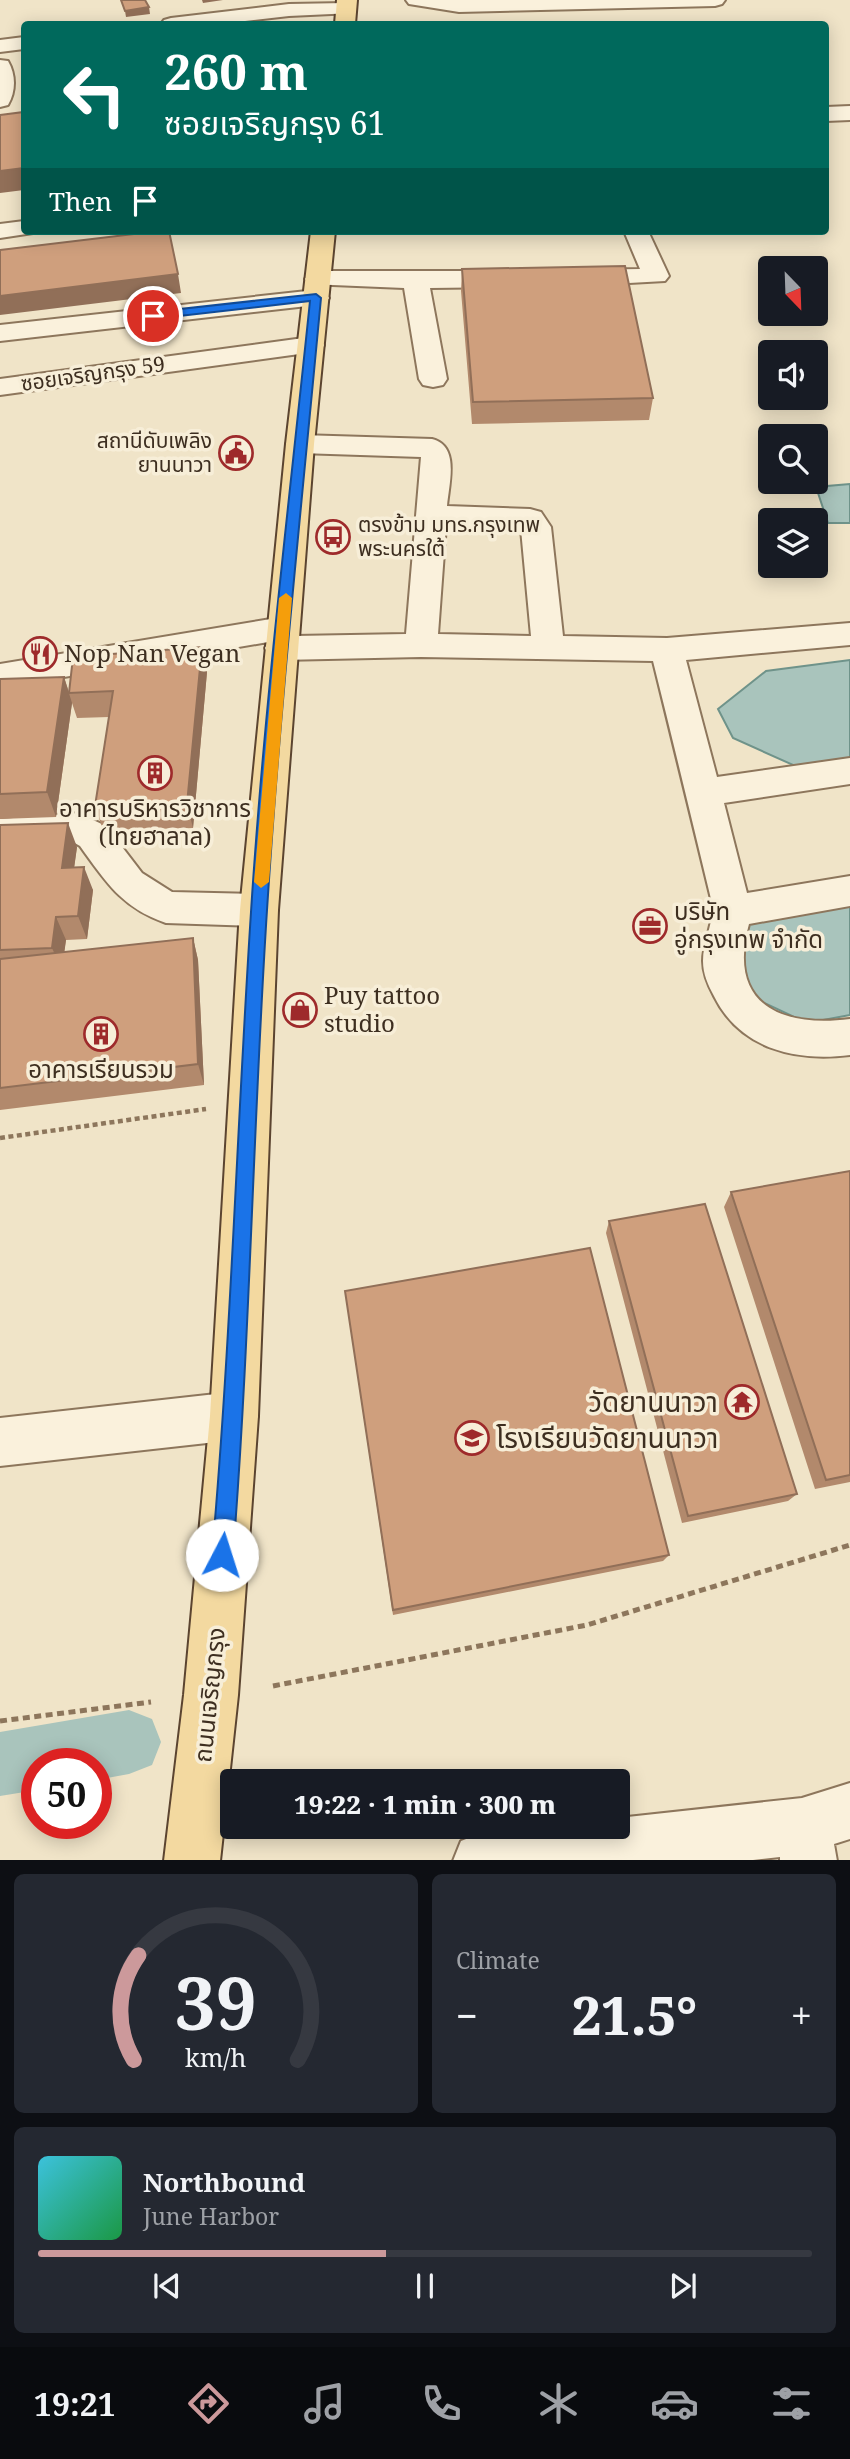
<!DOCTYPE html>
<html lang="en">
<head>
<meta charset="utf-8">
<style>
	body { margin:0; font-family:"Noto Serif","Noto Sans Thai",serif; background:#242831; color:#f1f3f6; height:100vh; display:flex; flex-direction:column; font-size:26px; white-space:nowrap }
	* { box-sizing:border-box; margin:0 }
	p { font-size:23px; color:#9ea1a6 }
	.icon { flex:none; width:38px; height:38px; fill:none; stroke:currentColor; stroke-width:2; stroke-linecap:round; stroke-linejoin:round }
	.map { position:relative; height:1860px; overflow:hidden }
	.details { display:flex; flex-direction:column; gap:14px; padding:14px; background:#0d0f14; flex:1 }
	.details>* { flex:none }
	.guide { position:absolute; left:21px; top:21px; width:808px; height:214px; border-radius:7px; box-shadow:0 4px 18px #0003; background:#00695c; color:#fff; overflow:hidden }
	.needle { width:46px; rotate:157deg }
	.buttons { position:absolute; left:758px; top:256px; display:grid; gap:14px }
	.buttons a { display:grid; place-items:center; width:70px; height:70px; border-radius:7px; background:#171b24; box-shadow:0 4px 18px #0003; font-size:35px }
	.speed { position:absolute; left:21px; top:1748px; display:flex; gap:14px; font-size:35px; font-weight:700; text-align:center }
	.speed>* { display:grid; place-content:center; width:91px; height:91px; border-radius:50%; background:#171b24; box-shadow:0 4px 18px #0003; line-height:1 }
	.speed .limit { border:10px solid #d22; background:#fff; color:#111 }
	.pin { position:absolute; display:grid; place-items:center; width:60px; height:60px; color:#fff; margin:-30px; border:4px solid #fff; border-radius:50%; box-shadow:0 2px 7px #0007 }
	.me { position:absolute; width:77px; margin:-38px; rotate:5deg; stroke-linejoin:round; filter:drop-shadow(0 0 5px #0008) }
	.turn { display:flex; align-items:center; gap:24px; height:147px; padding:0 28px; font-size:32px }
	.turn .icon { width:91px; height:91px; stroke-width:2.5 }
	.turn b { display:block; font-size:49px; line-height:60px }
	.then { display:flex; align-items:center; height:66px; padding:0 28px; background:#0003; gap:14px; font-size:26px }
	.big { font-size:52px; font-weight:800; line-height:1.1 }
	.details .widget { flex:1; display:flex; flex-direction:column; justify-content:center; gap:10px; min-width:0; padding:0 24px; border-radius:10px; background:#242831 }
	.details .dial { align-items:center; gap:0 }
	.dial svg { height:182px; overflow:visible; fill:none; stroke:#363941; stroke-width:7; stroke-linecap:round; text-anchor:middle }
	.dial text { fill:#f1f3f6; stroke:none }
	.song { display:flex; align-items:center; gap:21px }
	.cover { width:84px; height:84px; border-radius:10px; background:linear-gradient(135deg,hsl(190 70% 55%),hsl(140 70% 35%)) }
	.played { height:7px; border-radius:4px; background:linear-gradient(90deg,#cc999b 45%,#363941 45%) }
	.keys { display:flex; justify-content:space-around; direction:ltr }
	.heat { display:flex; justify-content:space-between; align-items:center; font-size:38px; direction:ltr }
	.details .tiles { flex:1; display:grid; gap:14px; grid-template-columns:1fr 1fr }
	.widget:last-child { grid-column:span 2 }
	.trip { position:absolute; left:220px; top:1769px; width:410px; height:70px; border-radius:7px; background:#171b24; box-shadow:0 4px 18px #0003; font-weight:800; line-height:70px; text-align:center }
	.menu { display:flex; height:112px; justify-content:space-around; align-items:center; background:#090b0e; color:#9ea1a6 }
	.menu .icon { width:49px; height:49px }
	.menu .selected { color:#cc999b }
	.menu b { font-size:32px; color:#f1f3f6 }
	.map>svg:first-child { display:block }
	.water { fill:#a9c4bc; stroke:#6f938a; stroke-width:2 }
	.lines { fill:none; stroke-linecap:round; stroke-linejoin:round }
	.canal { fill:#a9c4bc; fill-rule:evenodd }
	.minor-casing { stroke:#8d765c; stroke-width:4 }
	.major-casing { stroke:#5b4430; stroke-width:4 }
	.path-far1 { stroke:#8d765c; stroke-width:4.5; stroke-dasharray:5 3.5; stroke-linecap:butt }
	.path { stroke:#8d765c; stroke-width:5; stroke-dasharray:7 4.5; stroke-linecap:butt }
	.minor { fill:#faf1dc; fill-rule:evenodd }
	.major { fill:#f3d9a0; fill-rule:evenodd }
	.wall { fill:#b2896c }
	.shaded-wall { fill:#916f58 }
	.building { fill:#cf9f7d; stroke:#916f58; stroke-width:2 }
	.route { fill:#1a73e8; stroke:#114b97; stroke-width:2 }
	.slow { fill:#f59e0b }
	.labels { text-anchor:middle; stroke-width:7; stroke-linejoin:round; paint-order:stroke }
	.far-street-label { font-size:21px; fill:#3d2e20; stroke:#f7eed8 }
	.far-poi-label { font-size:21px; fill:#3d2e20; stroke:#f7eed8; text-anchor:end }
	.poi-label { font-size:24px; fill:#3d2e20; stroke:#f7eed8; text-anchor:start }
	.street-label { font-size:24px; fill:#3d2e20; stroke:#f7eed8 }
	.near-poi-label { font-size:28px; fill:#3d2e20; stroke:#f7eed8; text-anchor:end }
</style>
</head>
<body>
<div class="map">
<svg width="850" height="1861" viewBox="0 0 850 1861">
	<rect width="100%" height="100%" fill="#f0e4c8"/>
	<!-- water -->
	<path class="water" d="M850,484V523H828L816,487Z
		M850,660V761L802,769L733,738L718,709L766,671Z
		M850,898V1015L807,1023L754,998L736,971L737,938L759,914Z"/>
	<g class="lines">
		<!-- canal -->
		<path class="canal" d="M129,1710L152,1719L161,1742L152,1765L129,1774L96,1780V1764H37V1790L0,1796V1732Z"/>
		<!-- minor casing -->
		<g class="minor-casing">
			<path id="minor" d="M406,0H725L722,4L715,6L459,12L409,4Z
				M346,3L353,5L356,9L353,13L289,16L219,24H161L164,20L171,18L289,4Z
				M24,37V49L0,52V40Z
				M0,60L8,61C16,75 16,91 8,105L0,107Z
				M850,106V120L826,121V107Z
				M24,221V231H34L33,233L0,238V224Z
				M624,231H648L669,276L665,281L575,286L566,283L562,278L566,273L575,270L640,269Z
				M318,271H515L524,274L528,279L524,284L515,287L430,288L447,379L443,385L433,387L423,385L419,379L404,288L309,284L305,279L309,274Z
				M316,290L325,292L329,298L325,304L0,341V325Z
				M311,337L321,339L324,345L321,351L0,395V379Z
				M300,435L432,439C460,446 449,483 447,506L530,509L541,512L551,527L563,636L667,638L850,623V645L686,660L717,777L850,758V784L724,803L747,893L850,876V906L749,924C727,1003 779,1028 850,1019V1055C796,1062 740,1049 714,996C708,985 703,974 703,961C703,939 716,921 711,899C692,820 673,741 653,661L421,657L281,660L269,656L265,648L268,642L0,688V664L283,617L295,620L299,628L295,636L406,634L421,457L300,453L290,450L286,444L290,438ZM446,525L521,529L531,636L438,634Z
				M78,813L106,826L142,873L172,892L259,894L272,899L278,910L272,921L259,926L166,923C122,908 106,882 80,846L73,842L0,847V819Z
				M234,1392L251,1399L258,1416L251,1433L234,1440L0,1466V1418Z
				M850,1783V1839L834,1844L837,1861H780V1857L744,1861H453L461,1841C509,1821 566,1827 618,1827V1818L802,1798Z"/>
		</g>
		<!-- major casing -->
		<g class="major-casing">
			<path id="major" d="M337,0H357L355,24H335Z
				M311,231H335L314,444L278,910L258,1416L238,1695L220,1861H164L184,1695L210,1416L240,910L286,444Z"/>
		</g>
		<!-- path-far1 -->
		<path class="path-far1" d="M0,1138L206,1109"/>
		<!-- path -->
		<path class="path" d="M273,1686L587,1625L850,1545
			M0,1721L151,1702"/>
		<!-- minor -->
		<use href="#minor" class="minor"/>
		<!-- major -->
		<use href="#major" class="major"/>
	</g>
	<!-- wall -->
	<path class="wall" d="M462,269L653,398L649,420L472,424L461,291Z
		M202,647L207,672L193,828L103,830L95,806L109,717L77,718L72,703L56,817L0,819V679L64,677L69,692Z
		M0,825L77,847L74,867L93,890L87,939L66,940L64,952L193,938L198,960L204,1085L0,1110Z
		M850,1171V1482L815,1489L724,1207L731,1192Z
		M609,1221L797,1494L788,1501L682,1523L606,1233Z
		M345,1291L669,1555L663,1561L393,1615Z"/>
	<!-- shaded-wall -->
	<path class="shaded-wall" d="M202,0H223L203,3Z
		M149,7L150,14L126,17L125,11Z
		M24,168V190L0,193V171Z
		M178,274L181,293L0,315V296Z
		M202,647L207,672L193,828L187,804Z
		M64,677L72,703L56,817L47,792Z
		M68,823L77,847L71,891L62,868Z
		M84,867L93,890L87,939L78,916Z
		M56,917L66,940L62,970L52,948Z
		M193,938L198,960L204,1085L198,1064Z"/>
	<!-- building -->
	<path class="building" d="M121,0H145L149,7L125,11Z
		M24,112V168L0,171V115Z
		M159,231H169L178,274L0,296V250Z
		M625,266L653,398L473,402L462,269Z
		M202,647L187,804L95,806L113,691L69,693L73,657Z
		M64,677L47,792L0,794V679Z
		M68,823L62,868L84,867L78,916L56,917L52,948L0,950V825Z
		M193,938L198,1064L0,1088V959Z
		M850,1171V1475L826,1480L731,1192Z
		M705,1204L797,1494L688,1516L609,1221Z
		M590,1248L669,1555L393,1610L345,1291Z"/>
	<!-- route -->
	<path class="route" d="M316,294L321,298C302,501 280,705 267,910C253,1125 250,1340 233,1555L230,1563L222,1566L215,1563L212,1555C231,1341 237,1126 251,912C264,708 289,504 310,301L153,319L148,316L153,312Z"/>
	<!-- slow -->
	<path class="slow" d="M286,593L292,598L269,882L261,888L254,882L279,598Z"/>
	<!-- icons -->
	<defs>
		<g id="civic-ring" transform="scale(1.75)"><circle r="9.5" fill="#f7eed8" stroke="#9e2a2b" stroke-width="1.5"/><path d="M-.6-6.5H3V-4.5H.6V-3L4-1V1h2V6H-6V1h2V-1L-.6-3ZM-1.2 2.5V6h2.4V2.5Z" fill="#9e2a2b"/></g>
		<g id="bus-ring" transform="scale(1.75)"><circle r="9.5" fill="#f7eed8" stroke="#9e2a2b" stroke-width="1.5"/><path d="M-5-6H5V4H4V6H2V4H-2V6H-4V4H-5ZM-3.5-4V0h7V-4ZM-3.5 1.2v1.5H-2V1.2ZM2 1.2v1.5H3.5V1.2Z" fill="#9e2a2b"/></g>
		<g id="restaurant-ring" transform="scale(1.75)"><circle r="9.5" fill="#f7eed8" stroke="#9e2a2b" stroke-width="1.5"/><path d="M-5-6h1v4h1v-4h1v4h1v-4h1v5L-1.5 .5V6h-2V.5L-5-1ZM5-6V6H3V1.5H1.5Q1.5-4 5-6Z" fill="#9e2a2b"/></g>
		<g id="building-ring" transform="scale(1.75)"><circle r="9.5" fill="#f7eed8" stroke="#9e2a2b" stroke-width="1.5"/><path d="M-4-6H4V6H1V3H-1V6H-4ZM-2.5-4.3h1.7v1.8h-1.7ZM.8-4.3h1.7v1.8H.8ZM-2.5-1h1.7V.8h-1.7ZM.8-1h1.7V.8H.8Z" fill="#9e2a2b"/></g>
		<g id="office-ring" transform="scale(1.75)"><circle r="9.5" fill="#f7eed8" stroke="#9e2a2b" stroke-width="1.5"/><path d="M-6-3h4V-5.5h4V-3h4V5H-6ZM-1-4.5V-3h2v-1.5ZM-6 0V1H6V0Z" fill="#9e2a2b"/></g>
		<g id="shop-ring" transform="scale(1.75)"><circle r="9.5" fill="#f7eed8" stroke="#9e2a2b" stroke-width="1.5"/><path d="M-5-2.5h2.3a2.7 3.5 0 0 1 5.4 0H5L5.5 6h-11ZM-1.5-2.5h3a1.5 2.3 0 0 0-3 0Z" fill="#9e2a2b"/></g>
		<g id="temple-ring" transform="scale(1.75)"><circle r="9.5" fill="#f7eed8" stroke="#9e2a2b" stroke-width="1.5"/><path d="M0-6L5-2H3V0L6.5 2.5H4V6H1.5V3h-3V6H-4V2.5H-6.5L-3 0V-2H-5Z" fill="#9e2a2b"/></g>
		<g id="school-ring" transform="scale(1.75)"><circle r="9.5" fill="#f7eed8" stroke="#9e2a2b" stroke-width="1.5"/><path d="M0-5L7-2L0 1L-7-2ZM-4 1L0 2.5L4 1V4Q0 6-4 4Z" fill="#9e2a2b"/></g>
	</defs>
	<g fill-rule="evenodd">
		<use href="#civic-ring" x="236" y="453"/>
		<use href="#bus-ring" x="333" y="537"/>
		<use href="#restaurant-ring" x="40" y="654"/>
		<use href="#building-ring" x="155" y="773"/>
		<use href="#office-ring" x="650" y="926"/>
		<use href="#shop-ring" x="300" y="1010"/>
		<use href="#building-ring" x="101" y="1034"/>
		<use href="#temple-ring" x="742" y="1402"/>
		<use href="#school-ring" x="472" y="1438"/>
	</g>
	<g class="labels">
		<!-- far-street labels -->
		<g class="far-street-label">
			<text transform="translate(93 374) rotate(-8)" y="7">ซอยเจริญกรุง 59</text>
		</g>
		<!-- far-poi labels -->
		<g class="far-poi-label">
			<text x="212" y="448">สถานีดับเพลิง<tspan x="212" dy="24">ยานนาวา</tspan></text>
			<text x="358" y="532" text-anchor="start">ตรงข้าม มทร.กรุงเทพ<tspan x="358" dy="24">พระนครใต้</tspan></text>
		</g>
		<!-- poi labels -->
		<g class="poi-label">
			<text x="64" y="662">Nop Nan Vegan</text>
			<text x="155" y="817" text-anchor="middle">อาคารบริหารวิชาการ<tspan x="155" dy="28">(ไทยฮาลาล)</tspan></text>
			<text x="674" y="920">บริษัท<tspan x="674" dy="28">อู่กรุงเทพ จำกัด</tspan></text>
			<text x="324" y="1004">Puy tattoo<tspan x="324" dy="28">studio</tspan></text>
			<text x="101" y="1078" text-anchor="middle">อาคารเรียนรวม</text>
		</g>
		<!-- street labels -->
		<g class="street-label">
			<text transform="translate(210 1695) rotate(-84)" y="8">ถนนเจริญกรุง</text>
		</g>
		<!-- near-poi labels -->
		<g class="near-poi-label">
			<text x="718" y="1412">วัดยานนาวา</text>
			<text x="496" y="1448" text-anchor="start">โรงเรียนวัดยานนาวา</text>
		</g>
	</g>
</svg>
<div class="buttons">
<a><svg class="needle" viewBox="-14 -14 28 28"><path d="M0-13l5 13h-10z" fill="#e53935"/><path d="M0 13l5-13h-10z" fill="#9ea1a6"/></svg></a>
<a><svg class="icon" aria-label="sound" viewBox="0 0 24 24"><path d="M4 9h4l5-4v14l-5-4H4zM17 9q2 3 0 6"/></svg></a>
<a><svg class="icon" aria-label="search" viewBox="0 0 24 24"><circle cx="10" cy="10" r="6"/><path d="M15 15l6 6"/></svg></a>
<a><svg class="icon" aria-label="layers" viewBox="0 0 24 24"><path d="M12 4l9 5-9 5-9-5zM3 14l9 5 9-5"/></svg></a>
</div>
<div class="speed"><div class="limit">50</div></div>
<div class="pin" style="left:153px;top:316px;background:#d93025"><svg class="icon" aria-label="arrive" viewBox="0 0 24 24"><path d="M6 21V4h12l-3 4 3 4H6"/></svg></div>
<svg class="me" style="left:222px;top:1555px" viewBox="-20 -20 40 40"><circle r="19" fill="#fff"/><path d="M0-13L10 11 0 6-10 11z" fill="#1a73e8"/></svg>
<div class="trip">19:22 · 1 min · 300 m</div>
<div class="guide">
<div class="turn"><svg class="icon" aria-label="left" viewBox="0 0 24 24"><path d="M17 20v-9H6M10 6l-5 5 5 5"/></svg><div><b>260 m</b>ซอยเจริญกรุง 61</div></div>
<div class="then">Then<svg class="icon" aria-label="arrive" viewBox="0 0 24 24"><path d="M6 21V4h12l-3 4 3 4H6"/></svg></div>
</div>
</div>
<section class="details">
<div class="tiles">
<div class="widget dial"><svg viewBox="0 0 100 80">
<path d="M14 69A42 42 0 1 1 86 69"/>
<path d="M14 69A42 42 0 0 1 16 23" stroke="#cc999b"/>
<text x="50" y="56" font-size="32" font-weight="700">39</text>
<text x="50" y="72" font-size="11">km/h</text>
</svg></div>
<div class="widget"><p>Climate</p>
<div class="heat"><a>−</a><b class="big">21.5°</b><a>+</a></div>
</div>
<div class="widget">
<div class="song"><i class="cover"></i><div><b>Northbound</b><p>June Harbor</p></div></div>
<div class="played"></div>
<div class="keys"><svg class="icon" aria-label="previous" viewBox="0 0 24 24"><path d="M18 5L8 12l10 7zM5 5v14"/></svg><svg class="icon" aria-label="pause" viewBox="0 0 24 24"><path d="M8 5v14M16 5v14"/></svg><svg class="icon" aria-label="next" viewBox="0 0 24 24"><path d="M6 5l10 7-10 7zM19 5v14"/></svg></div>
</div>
</div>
</section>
<nav class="menu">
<b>19:21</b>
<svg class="icon selected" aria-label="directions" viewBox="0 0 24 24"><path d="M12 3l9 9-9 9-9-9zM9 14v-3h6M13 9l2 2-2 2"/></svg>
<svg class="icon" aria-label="music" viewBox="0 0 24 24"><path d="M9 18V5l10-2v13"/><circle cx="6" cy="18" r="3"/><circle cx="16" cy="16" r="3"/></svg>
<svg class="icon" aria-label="phone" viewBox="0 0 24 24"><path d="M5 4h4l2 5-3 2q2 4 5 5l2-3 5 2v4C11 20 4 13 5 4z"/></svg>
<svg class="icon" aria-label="climate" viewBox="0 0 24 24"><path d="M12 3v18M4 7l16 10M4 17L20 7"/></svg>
<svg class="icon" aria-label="car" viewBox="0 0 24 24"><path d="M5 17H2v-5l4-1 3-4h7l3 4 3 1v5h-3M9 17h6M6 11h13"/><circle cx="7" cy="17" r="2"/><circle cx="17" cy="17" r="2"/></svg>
<svg class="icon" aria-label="filters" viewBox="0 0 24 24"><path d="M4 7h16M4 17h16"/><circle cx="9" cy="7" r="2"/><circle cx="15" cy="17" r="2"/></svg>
</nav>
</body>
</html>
